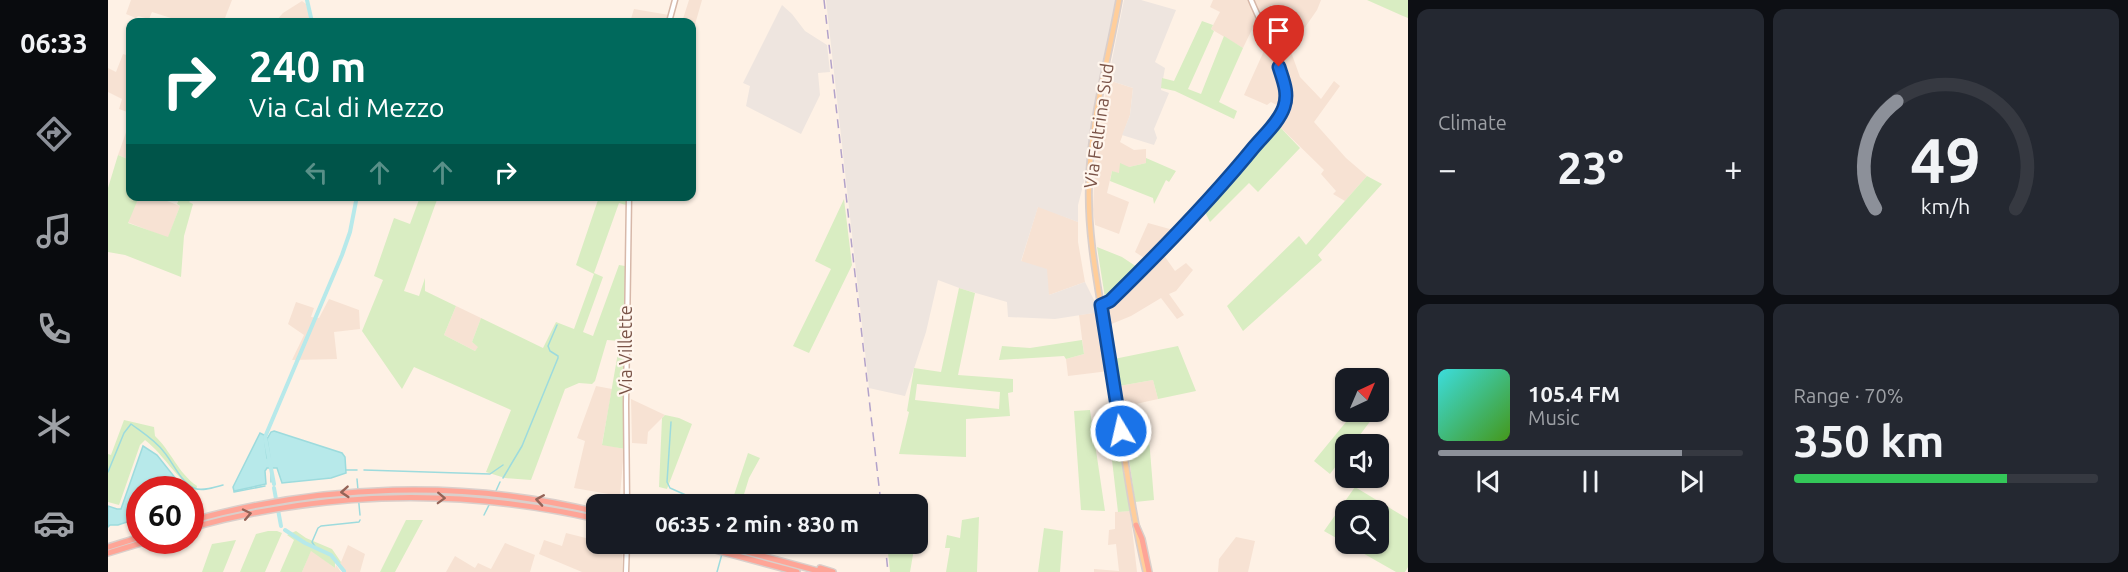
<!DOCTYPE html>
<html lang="en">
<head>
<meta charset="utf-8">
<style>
	body { margin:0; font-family:Ubuntu,sans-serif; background:#242831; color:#f1f3f6; height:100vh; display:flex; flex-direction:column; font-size:22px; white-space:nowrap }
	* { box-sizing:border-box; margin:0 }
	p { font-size:20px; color:#9ea1a6 }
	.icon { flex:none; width:33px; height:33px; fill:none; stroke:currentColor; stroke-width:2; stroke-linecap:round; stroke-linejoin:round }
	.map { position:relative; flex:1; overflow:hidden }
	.panel { display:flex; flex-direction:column; gap:9px; padding:9px; background:#0d0f14; width:720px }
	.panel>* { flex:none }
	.guide { position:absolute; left:18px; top:18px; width:570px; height:183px; border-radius:12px; box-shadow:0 2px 4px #0004; background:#00695c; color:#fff; overflow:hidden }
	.needle { width:39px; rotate:44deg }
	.controls { position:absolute; left:1227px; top:368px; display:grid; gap:12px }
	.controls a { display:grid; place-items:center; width:54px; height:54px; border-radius:12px; background:#171b24; box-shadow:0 2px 4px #0004; font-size:30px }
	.speed { position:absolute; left:18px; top:476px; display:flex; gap:12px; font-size:30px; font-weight:700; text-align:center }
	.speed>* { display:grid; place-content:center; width:78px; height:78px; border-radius:50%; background:#171b24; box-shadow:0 2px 4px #0004; line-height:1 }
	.speed .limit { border:9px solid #d22; background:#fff; color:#111 }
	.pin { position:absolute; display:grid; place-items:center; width:51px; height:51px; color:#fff; margin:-62px -26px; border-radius:50% 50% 50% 0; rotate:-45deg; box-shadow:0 0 6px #0007 }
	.pin .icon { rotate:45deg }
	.me { position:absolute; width:66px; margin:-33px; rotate:351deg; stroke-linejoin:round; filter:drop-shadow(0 0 4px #0008) }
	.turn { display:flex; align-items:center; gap:21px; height:126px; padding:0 24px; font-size:27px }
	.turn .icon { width:78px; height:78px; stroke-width:2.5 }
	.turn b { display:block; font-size:42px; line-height:51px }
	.lanes { display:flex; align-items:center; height:57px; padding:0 24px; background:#0003; justify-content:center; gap:30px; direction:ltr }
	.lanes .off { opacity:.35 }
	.big { font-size:45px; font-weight:700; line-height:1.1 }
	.panel .card { flex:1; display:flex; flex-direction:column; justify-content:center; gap:9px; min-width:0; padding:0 21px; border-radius:12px; background:#242831 }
	.panel .dial { align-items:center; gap:0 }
	.dial svg { height:156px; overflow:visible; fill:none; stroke:#363941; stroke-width:7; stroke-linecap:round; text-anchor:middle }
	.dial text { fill:#f1f3f6; stroke:none }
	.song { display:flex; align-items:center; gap:18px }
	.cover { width:72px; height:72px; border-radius:9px; background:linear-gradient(135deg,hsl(180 70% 55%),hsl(100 70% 35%)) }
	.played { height:6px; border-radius:3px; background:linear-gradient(90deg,#8c9099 80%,#363941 80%) }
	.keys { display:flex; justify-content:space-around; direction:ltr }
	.heat { display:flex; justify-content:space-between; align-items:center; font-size:33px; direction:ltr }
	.charge { height:9px; border-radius:4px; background:linear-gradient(90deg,#34c759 70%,#363941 0) }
	.panel .tiles { flex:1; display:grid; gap:9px; grid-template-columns:repeat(2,1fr) }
	.trip { position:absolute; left:478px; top:494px; width:342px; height:60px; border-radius:12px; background:#171b24; box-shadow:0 2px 4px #0004; font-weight:700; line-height:60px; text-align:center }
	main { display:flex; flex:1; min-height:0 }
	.tab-bar { display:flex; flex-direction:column; width:108px; justify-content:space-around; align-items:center; background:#090b0e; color:#9ea1a6 }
	.tab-bar .icon { width:42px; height:42px }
	.tab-bar .selected { color:#8c9099 }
	.tab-bar b { font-size:27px; color:#f1f3f6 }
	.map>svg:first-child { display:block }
	.residential { fill:#f7e2d3 }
	.industrial { fill:#eee5df }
	.green { fill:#d9edc2; fill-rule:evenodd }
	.water { fill:#b7e9ea; stroke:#9ddbdd; stroke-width:1.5 }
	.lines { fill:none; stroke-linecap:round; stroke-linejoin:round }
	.stream { stroke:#9ddbdd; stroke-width:1.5 }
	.canal { stroke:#b7e9ea; stroke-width:4 }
	.secondary-casing { stroke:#d7b8a9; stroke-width:7 }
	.primary-casing { stroke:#dacfcb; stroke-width:8 }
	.highway-casing { stroke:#dacfcb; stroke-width:8 }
	.secondary { stroke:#fff; stroke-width:4 }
	.primary { stroke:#ffce9b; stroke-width:4.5 }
	.highway { stroke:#fea597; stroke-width:5 }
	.rail { stroke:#b2a2ca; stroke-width:1.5; stroke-dasharray:9 6; stroke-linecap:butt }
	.oneway { stroke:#946357 }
	.route-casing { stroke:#114b97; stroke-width:15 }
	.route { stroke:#1a73e8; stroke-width:10 }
	.labels { text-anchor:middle; stroke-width:4.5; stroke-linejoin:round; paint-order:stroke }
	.street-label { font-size:18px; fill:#7a5347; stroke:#fff6ed }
</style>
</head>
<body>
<main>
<nav class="tab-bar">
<b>06:33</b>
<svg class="icon selected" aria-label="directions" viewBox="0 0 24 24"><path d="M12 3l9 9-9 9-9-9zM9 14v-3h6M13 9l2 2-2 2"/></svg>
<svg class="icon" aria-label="music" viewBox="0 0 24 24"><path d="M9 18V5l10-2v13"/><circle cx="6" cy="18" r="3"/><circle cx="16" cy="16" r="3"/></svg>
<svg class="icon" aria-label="phone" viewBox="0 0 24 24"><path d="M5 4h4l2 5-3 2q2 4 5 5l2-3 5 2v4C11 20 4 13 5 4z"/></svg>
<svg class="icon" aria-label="climate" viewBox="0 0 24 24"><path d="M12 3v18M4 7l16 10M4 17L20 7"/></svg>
<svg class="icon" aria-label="car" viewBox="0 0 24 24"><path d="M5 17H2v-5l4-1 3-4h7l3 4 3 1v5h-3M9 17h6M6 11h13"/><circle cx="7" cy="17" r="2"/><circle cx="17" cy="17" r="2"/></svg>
</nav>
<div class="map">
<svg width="1300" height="572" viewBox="0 0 1300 572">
	<rect width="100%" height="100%" fill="#fef1e5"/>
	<!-- residential -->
	<path class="residential" d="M23,0H124L117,18L111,22H64L63,18L44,12L41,19L30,16L28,18L18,14Z
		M581,0H594L584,35V22H574Z
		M1105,0H1140L1149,19L1135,48L1103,29L1112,12L1102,7Z
		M1145,0H1213L1209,10L1182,49L1192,77L1213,99L1226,81L1232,86L1206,122L1238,158L1259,176L1237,201L1225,194L1228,191L1213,174L1216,170L1170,125L1179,113L1180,107V88L1165,40Z
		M194,1L198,4L203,22H167L175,13Z
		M526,9L561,15L559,22H522Z
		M1160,42L1175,89L1174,108L1163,102L1159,105L1136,95Z
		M15,54L22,56V113L11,109L14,99L0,92V68L8,72Z
		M1000,80L1025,88L1022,115L1012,142L1026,150L1038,149V163L1021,167L1011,174L1004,171L999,193L1021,202L1011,234L987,225L985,209L987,155Z
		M22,121V160L10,155Z
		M31,197H49L72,206L60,238L19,222Z
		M930,206L970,222V242L977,282L941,295L913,262Z
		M1040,223L1069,231L1041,261L1027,252Z
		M1055,254L1067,271L1078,263L1085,270L1068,291L1061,294L1076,315L1069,319L1053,298L1023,316L1001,325L999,311Z
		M221,299L251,310L252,329L226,332L229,359L184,360L196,335L180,324L188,302L206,308L203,317L211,318Z
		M348,306L373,318L364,342L371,347L367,351L336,335Z
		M992,312L1001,371L960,376L958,359L976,354L971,315Z
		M1045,380L1050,399L1014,407L1011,386Z
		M488,386L504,389L494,444L516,449L512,496L466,488L477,441L469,438Z
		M523,399L557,415L540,432L539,444L524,443Z
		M1022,511L1029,572H986V569L1011,571L1008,544L1000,545L1001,530L1007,529V512Z
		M458,533L486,540L489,533V543H515L514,572H474L431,554L436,540L454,546Z
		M1128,537L1147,541L1140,572H1110L1111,559Z
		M397,543L427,555L422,572H338L347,556L367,568L370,563L383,569Z
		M240,545L257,554L252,572H235L231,567Z
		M203,550L227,568L228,565L233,572H194Z"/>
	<!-- industrial -->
	<path class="industrial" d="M718,0H1009L985,121L977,178L970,205V222L930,207L913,261L939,269L941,295L977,282L992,312L947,319L900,317L899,302L854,289L830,280L818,332L797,396L761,388Z
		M1016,0H1033L1068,10L1047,62L1057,68L1053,90L1061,93L1046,129L1049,138L1046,145L1014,135L1022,115L1025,88L1000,80Z
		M674,5L684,14L697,31L719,45L722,72L710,73L712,95L693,134L638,106L642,86L635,83Z"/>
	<!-- green -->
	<path class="green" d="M1259,0H1300V18L1295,16Z
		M1094,21L1105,25L1103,29L1106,31L1080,89L1093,94L1116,36L1135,48L1111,102L1129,111L1126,119L1067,91L1053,88L1054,78L1066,81Z
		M1170,125L1192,148L1150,192L1141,183L1102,222L1096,210Z
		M10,155L22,160V196L31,197L20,223L60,237L72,206L69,204L72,197H86L81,202L85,204L76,236L73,277L17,255L0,252V188Z
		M1038,158L1068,171L1061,182L1058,180L1046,204L1045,198L1002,181L1004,171L1011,173L1012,163L1021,167L1038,163Z
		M1259,176L1274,184L1210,255L1214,260L1135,331L1119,306L1191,236L1198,245Z
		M312,197H330L296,291L311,296L317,278V291L348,306L336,335L367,351L370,347L364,342L373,318L435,348L448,322L466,329L486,274L468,265L491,197H519L518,205L511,203L486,273L495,277L475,332L485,336L511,265L517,266V449L494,445L512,341L499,340L487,381L484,384L471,383L457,389L423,480L397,478L378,472L403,410L306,367L294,389L254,331L275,280L266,276L286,218L302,224Z
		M736,199L744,265L701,353L685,346L723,269L707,261Z
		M989,247L1014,257L1032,269L998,304Z
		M851,288L867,293L850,375L905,379V392L900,393L902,416L858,419V457L791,454L801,412L799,411L806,368L833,372ZM809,384L892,392L891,409L807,400Z
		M974,340L976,354L958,359L956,356L891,360L894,346L922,348Z
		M1070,346L1088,391L1050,399L1045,380L1011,386L1006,359Z
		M1006,407L1022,511L1010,512L998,408Z
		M982,410L997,511L973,510L966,411Z
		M1247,411H1270L1245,444H1238L1237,454L1222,474L1206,461Z
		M557,415L571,418L584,424L559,489L551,487L554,418Z
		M16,420L46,427L47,436C63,451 70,473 89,486L88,491C66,476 57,456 37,440L32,445L11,505L0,502V454L3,455Z
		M1040,426L1046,500L1027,502L1017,429Z
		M640,453L652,458L641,478L633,504H623Z
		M1247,487L1300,519V567L1297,572H1288L1216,531ZM1238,510H1270V543H1238Z
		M871,517L869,572H838L842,548H837L839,535L852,538L854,520Z
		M298,520H315L287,572H272Z
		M936,528L955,531L952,572H930Z
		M160,531H169L174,533L157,572H132L148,534Z
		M188,531L198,538L224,549L233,562L231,567L227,561V568L203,551L194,572H172L186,540L179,535Z
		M128,540L115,572H94L104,544Z
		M779,543H807L802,572H782Z"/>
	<!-- water -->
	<path class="water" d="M166,431L234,453L237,457L238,473L223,478L174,483L169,468H159L157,471L158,484L126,491L125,487L152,433L156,435L159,458H162L159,439L163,432Z
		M35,446L49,455L76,489H32L31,518L10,525H2L0,527V506L9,509H13Z"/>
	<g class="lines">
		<!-- stream -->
		<path class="stream" d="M563,422L559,482L562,488L598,504
			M238,470H249
			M256,470L382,474L395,465
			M163,471V482
			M0,472L16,433L23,424C35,433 47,440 56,452C66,464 72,481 86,488C94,492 107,487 115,485
			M395,478L414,446L450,358V356L442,351L440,346L449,325
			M249,479L250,490
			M126,492L157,486
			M387,493L392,482
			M250,494L252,515
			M376,515L385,497
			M208,548L204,542L210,528L213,526L251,522L252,520
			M609,572L617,543"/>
		<!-- canal -->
		<path class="canal" d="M199,0L204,22
			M166,484L157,437L234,255L242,232L249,196
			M166,488L173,526
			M177,530L197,543L223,555L236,571"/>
		<!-- secondary casing -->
		<g class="secondary-casing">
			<path id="secondary" d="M561,22L567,0
				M993,305L1002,301C1035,269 1066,235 1097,202C1115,182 1176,122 1178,98C1181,77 1152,22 1143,0
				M519,504L518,404L521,196
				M518,572L519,543"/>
		</g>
		<!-- primary casing -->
		<g class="primary-casing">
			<path id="primary" d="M1011,0C1000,61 982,123 981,184C979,241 993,300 1001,356C1013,428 1021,501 1038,572"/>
		</g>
		<!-- highway casing -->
		<g class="highway-casing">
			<path id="highway" d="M82,521C215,484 355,479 489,512
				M1028,525L1034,539L1041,572
				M82,528C216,491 354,488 489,519
				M581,543L689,572
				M606,543L714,572
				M0,547L32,537
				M0,553L43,540
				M712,568L725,572"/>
		</g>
		<!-- secondary -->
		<use href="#secondary" class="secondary"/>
		<!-- primary -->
		<use href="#primary" class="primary"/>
		<!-- highway -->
		<use href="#highway" class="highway"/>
		<!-- rail -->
		<path class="rail" d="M716,0L773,504
			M777,543L780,572"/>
	</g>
	<!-- one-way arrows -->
	<defs><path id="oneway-chevron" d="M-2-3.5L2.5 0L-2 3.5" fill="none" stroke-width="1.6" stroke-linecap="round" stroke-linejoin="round" transform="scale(1.5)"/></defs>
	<g class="oneway">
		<use href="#oneway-chevron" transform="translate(237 492) rotate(176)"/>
		<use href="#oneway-chevron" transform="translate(333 498) rotate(2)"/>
		<use href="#oneway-chevron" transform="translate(432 500) rotate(-171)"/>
		<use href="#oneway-chevron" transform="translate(139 514) rotate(-12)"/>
	</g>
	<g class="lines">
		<!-- route casing -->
		<g class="route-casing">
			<path id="route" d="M1013,431L993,305L1002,301C1052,252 1102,201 1146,147C1156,135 1171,122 1176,107C1181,93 1175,80 1171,67"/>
		</g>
		<!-- route -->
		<use href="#route" class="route"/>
	</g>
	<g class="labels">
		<!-- street labels -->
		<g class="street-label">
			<text transform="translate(991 126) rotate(-82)" y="6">Via Feltrina Sud</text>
			<text transform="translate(518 350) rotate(-90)" y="6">Via Villette</text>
		</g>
	</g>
</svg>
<div class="controls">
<a><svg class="needle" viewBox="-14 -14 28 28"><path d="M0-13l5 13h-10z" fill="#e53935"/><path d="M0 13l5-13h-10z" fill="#9ea1a6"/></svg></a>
<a><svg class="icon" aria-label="sound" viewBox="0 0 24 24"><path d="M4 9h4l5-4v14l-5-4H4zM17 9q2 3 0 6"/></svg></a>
<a><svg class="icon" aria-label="search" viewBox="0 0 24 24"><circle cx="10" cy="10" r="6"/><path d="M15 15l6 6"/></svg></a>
</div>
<div class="speed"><div class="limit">60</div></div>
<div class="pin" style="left:1171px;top:67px;background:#d93025"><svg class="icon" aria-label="arrive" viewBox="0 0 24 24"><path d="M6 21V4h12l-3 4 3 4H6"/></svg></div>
<svg class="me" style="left:1013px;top:431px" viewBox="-20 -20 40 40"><circle r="17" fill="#1a73e8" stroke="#fff" stroke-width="3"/><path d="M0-11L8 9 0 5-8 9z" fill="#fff"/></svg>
<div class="trip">06:35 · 2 min · 830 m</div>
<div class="guide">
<div class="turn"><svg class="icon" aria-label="right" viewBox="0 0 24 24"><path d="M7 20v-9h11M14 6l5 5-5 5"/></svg><div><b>240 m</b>Via Cal di Mezzo</div></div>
<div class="lanes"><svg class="icon off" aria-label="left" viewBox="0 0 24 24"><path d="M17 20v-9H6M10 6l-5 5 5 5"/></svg><svg class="icon off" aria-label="ahead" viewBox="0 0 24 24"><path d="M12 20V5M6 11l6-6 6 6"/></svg><svg class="icon off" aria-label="ahead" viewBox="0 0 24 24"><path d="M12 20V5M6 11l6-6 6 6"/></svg><svg class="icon" aria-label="right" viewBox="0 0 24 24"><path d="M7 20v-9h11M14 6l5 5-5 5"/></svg></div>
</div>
</div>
<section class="panel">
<div class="tiles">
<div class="card"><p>Climate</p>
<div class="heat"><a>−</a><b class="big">23°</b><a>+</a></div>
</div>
<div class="card dial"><svg viewBox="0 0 100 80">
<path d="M14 69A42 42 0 1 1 86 69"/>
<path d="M14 69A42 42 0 0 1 25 14" stroke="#8c9099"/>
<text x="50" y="56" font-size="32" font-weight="700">49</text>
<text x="50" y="72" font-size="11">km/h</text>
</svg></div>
<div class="card">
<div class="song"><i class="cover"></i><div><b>105.4 FM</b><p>Music</p></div></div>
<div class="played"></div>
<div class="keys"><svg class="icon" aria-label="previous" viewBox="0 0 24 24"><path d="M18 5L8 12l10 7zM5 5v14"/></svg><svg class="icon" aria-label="pause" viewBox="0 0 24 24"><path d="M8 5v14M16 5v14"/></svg><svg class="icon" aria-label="next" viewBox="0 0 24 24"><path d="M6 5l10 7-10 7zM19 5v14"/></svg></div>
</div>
<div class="card"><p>Range · 70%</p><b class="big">350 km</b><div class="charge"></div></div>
</div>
</section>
</main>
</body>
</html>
